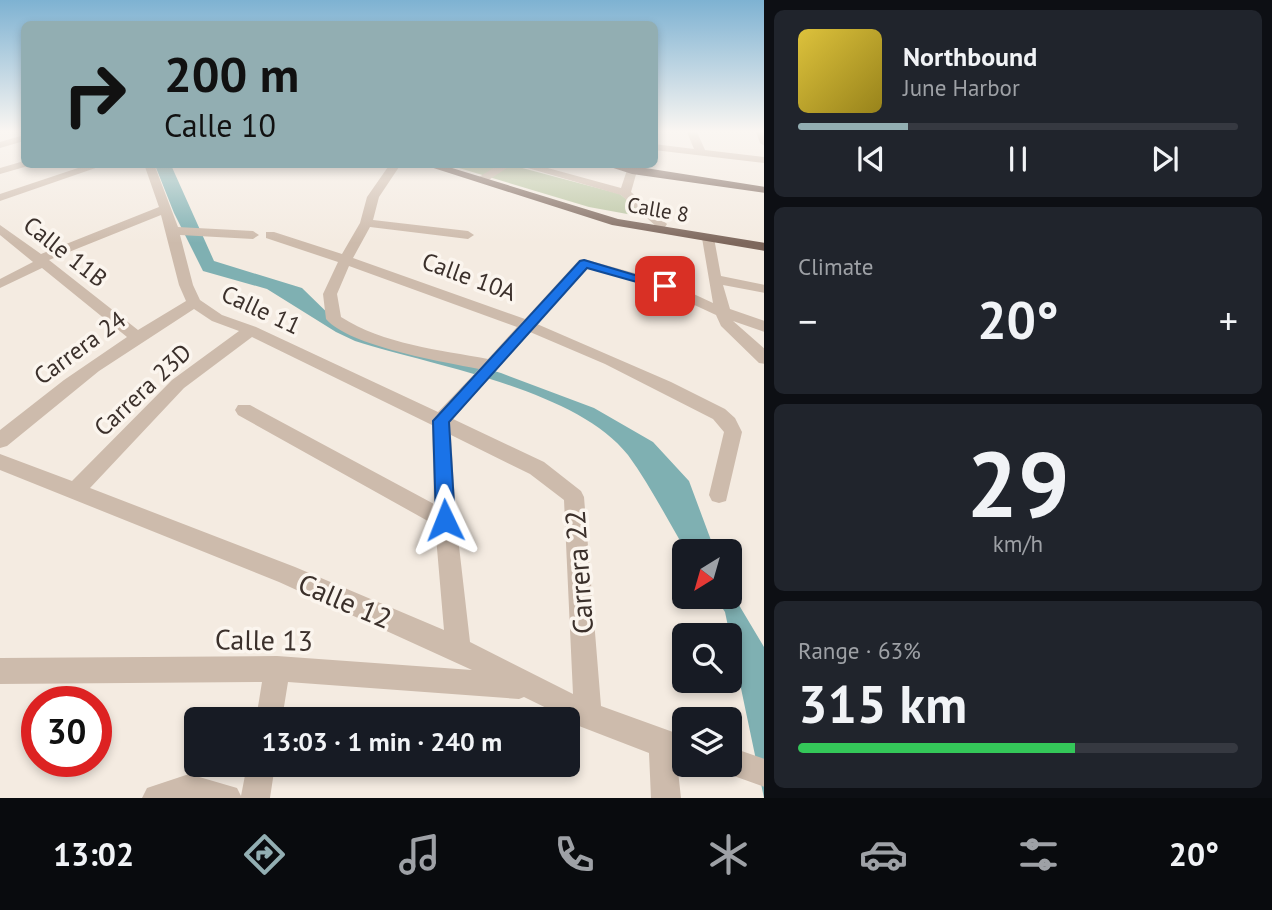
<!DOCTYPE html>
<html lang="en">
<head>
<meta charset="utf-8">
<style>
	body { margin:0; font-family:"PT Sans",sans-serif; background:#20242c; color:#f1f3f6; height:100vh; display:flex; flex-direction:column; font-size:26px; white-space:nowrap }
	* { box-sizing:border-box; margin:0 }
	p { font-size:23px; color:#9ea1a6 }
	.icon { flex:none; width:38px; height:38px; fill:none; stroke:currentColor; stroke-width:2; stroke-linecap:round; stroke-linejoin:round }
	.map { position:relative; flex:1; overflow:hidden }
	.sheet { display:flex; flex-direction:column; gap:10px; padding:10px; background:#0d0f14; width:508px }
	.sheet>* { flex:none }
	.top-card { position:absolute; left:21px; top:21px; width:637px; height:147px; border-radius:10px; box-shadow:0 4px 10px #0003; background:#92aeb2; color:#111; overflow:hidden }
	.needle { width:46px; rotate:217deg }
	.tools { position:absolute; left:672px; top:539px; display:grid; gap:14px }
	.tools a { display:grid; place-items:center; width:70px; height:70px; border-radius:10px; background:#171b24; box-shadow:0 4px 10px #0003; font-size:35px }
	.speed { position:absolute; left:21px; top:686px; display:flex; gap:14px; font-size:35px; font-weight:700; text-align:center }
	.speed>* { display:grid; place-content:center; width:91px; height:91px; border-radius:50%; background:#171b24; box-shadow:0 4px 10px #0003; line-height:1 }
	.speed .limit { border:10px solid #d22; background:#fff; color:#111 }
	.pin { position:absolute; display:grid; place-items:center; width:60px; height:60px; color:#fff; margin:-30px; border-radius:14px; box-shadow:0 4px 10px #0006 }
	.me { position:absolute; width:77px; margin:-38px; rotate:358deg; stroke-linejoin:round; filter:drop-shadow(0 0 5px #0008) }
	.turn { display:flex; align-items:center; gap:24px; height:147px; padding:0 28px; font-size:32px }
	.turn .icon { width:91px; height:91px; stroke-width:2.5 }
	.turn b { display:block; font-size:49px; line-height:60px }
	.big { font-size:52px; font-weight:700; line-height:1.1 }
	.sheet .tile { flex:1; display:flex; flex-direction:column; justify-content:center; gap:10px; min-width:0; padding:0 24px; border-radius:10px; background:#20242c }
	.sheet .dial { align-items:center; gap:0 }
	.dial b { font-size:91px; line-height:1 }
	.song { display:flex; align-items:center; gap:21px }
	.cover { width:84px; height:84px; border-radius:10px; background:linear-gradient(135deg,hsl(50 70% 55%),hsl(50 70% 35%)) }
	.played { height:7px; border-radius:4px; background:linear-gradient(90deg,#92aeb2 25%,#363941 25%) }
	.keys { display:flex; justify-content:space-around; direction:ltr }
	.heat { display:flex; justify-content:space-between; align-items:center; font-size:38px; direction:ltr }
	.charge { height:10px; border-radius:5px; background:linear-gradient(90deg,#34c759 63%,#363941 0) }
	.trip { position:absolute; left:184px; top:707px; width:396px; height:70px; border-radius:10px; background:#171b24; box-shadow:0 4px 10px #0003; font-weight:700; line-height:70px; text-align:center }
	.dock { display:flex; height:112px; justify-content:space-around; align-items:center; background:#090b0e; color:#9ea1a6 }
	.dock .icon { width:49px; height:49px }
	.dock .active { color:#92aeb2 }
	.dock b { font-size:32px; color:#f1f3f6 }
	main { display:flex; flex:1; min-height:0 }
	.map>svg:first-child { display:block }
	.green { fill:#b8c4a0 }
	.water { fill:#7fb0b2 }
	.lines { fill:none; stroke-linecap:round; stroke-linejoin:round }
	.minor { fill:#cdbbac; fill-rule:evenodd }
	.major { fill:#7d675c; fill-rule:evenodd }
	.route { fill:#1a73e8; stroke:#114b97; stroke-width:2 }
	.labels { text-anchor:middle; stroke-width:7; stroke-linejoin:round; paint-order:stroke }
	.far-street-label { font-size:21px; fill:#3b302b; stroke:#fbf5ee }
	.street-label { font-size:24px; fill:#3b302b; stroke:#fbf5ee }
	.near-street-label { font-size:28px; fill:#3b302b; stroke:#fbf5ee }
</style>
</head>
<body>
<main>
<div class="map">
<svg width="765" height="798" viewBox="0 0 765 798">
	<rect width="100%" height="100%" fill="#f4ebe1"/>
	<!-- green -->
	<path class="green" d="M449,165H511L620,194L649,218L589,207Z"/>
	<!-- water -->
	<path class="water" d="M155,165H171L214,261L302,288L342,327L501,373L594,408L653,442L689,481L715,551H686C667,519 650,485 628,455C576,389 434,366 355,341L336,332L267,289L203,271L174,213Z
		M730,590L764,647V798L725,612L715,597H730Z"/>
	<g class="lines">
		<!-- minor -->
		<path class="minor" d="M687,132H697L705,150L765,157V163L654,150V144L694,149Z
			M756,132H765V146L760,143Z
			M24,135V141L0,148V142Z
			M24,161L28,166L0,174V168Z
			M90,164H107L0,201V194Z
			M144,164H154L178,227L253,231L259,235L253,239L180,235L193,285L200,300L222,315L256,327L438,412L479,369C443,362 349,346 326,319L323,294L338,262L266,238V232H274L342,254L360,223L367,197L390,164H401L379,197L373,220L468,231L474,235L468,239L370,227L353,258L525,319L579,260L584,259L670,283L713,303L702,238L708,234L714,238L721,276L765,285V293L723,285L730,309L765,321V332L733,321L765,349V364L759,363L721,326L716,315L660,289L587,268L537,324L671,382L725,409L735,418L742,432L726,501L719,503L712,501L709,495L724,432L713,419L605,364L530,332L453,419L544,462L581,491L584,497L601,706L684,736V764L677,762L681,798H651L649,753L579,726L577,723L524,697L519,699L288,682L282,719H256L262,682L0,684V658L277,656L472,670L279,582L0,470V454L72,481L172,380L239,331L212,321L194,309L99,371L7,446L0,448V430L64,380L127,337L42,268L0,288V279L33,262L0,235V225L41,254L159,207ZM161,215L179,285L186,301L138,330L49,260ZM349,266L517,327L488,359C440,350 383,344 341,317L337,294ZM252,337L432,425L434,504L250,405H238L235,410L238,415L435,525L444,630L295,567L90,488L184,388ZM451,435L530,474L564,500L573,694L470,642L456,520Z
			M500,164H513L487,181H479V177Z
			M514,164H533L621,188L629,164H639L631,192L667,224L665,227H657L621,195Z
			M730,747L765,759V787L720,771L717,765H730Z
			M247,765H275L270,798H142L147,788L189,774L237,788L241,796Z"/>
		<!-- major -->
		<path class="major" d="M421,164H439L618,219L765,243V251L612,225Z
			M601,164H620L765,187V193L632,174Z"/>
	</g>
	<!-- sky -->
	<linearGradient id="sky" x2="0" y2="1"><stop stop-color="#7eb2d2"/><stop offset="0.54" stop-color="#faf6f2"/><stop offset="1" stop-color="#faf6f2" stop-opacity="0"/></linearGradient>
	<rect width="765" height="243" fill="url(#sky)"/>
	<!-- route -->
	<path class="route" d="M584,260L672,286L665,290L587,268L449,422L455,520L452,525L445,528L439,525L436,520L433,421L580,261Z"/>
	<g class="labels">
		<!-- far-street labels -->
		<g class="far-street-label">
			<text transform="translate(658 210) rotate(10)" y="7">Calle 8</text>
		</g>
		<!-- street labels -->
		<g class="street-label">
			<text transform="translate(65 252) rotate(38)" y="8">Calle 11B</text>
			<text transform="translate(469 277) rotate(20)" y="8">Calle 10A</text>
			<text transform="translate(261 310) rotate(25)" y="8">Calle 11</text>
			<text transform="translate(80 348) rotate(-36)" y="8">Carrera 24</text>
			<text transform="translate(143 390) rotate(-43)" y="8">Carrera 23D</text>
		</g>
		<!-- near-street labels -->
		<g class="near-street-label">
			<text transform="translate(579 572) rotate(-94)" y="10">Carrera 22</text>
			<text transform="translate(345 601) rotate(23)" y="10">Calle 12</text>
			<text transform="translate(264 640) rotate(1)" y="10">Calle 13</text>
		</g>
	</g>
</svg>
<div class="tools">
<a><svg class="needle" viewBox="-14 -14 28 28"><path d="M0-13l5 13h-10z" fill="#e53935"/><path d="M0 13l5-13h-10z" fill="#9ea1a6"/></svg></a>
<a><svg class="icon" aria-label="search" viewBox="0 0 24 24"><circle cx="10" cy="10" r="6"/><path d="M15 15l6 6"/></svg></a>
<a><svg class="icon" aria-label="layers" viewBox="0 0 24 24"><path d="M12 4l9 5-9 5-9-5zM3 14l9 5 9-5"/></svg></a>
</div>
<div class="speed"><div class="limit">30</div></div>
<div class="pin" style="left:665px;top:286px;background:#d93025"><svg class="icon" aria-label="arrive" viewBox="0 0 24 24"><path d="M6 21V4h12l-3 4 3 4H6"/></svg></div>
<svg class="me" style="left:445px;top:520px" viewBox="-20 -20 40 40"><path d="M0-17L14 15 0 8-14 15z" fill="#1a73e8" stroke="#fff" stroke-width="4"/></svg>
<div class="trip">13:03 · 1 min · 240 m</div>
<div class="top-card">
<div class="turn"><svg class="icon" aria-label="right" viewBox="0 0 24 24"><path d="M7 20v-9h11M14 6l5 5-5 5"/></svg><div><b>200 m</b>Calle 10</div></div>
</div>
</div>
<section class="sheet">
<div class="tile">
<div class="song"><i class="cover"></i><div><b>Northbound</b><p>June Harbor</p></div></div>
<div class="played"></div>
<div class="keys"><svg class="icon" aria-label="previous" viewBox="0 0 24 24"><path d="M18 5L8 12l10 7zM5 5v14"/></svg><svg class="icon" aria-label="pause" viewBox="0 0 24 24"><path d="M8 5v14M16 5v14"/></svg><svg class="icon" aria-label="next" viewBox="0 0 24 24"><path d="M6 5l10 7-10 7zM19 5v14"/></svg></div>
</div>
<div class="tile"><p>Climate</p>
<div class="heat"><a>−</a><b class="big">20°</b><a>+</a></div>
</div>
<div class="tile dial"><b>29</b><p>km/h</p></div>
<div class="tile"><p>Range · 63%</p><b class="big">315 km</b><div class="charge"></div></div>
</section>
</main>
<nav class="dock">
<b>13:02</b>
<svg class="icon active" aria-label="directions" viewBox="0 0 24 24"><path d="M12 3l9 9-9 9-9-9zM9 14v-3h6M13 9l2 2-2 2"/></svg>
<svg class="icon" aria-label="music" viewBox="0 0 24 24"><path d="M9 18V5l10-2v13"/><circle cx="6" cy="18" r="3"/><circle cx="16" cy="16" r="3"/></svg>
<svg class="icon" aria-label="phone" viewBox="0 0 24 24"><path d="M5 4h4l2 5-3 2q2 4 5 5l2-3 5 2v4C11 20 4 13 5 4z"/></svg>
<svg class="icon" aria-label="climate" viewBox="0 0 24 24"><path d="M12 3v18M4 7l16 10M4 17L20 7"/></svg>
<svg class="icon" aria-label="car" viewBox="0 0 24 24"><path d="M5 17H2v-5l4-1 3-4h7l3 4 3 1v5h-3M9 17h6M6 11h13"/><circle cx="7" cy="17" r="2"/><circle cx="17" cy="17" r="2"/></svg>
<svg class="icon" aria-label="filters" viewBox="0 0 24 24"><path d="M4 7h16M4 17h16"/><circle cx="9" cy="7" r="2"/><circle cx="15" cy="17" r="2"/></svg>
<b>20°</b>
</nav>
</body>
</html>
